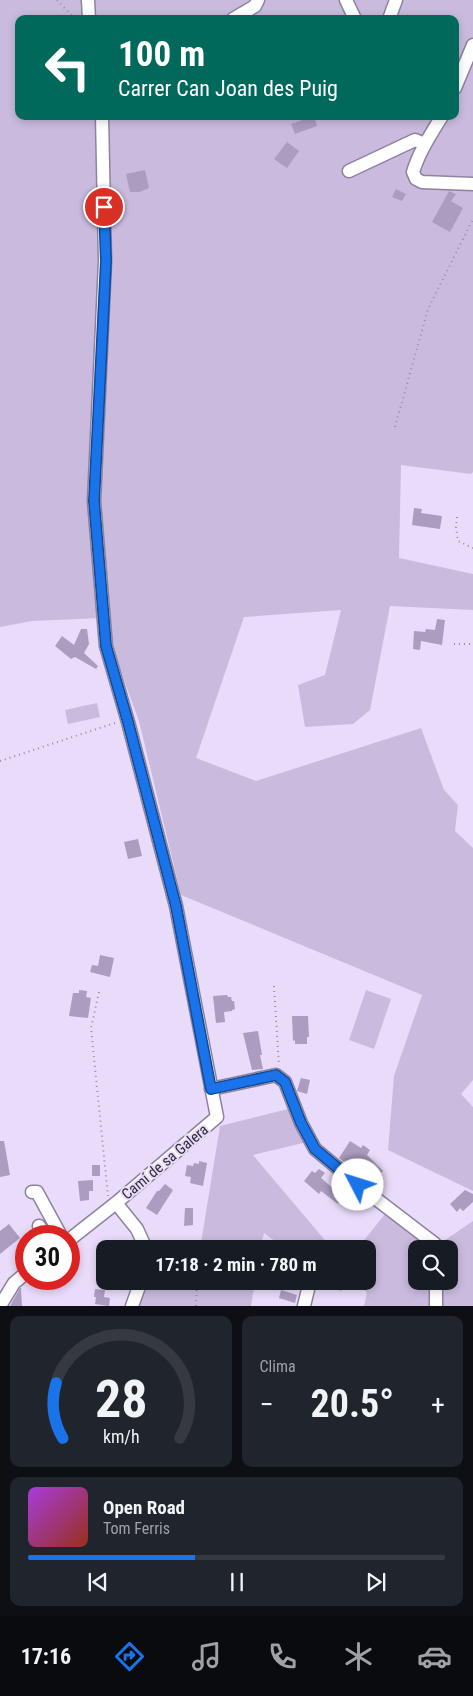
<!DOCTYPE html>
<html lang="es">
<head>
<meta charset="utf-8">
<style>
	body { margin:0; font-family:"Roboto Condensed",sans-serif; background:#20242c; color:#f1f3f6; height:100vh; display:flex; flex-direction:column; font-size:19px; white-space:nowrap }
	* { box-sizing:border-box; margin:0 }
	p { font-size:16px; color:#9ea1a6 }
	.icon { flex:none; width:28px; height:28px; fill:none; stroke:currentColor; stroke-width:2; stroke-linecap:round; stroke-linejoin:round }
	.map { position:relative; height:1306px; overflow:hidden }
	.sheet { display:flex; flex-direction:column; gap:10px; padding:10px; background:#0d0f14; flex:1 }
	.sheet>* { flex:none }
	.banner { position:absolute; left:15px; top:15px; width:444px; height:105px; border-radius:10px; box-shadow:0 2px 8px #0003; background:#00695c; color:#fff; overflow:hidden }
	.controls { position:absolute; left:408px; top:1240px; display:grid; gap:10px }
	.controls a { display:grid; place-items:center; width:50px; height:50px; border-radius:10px; background:#171b24; box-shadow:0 2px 8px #0003; font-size:25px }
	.speed { position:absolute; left:15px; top:1225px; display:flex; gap:10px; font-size:25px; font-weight:700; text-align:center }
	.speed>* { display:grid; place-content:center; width:65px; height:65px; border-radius:50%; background:#171b24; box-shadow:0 2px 8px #0003; line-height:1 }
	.speed .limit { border:8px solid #d22; background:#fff; color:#111 }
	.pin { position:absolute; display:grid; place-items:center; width:42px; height:42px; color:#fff; margin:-21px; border:2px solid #fff; border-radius:50%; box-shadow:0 1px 5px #0007 }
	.me { position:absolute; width:55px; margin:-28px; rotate:310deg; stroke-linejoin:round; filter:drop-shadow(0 0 4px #0008) }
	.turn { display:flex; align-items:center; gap:18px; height:105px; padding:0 20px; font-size:22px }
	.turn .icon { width:65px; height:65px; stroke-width:2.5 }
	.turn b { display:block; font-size:35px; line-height:42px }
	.big { font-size:38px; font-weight:700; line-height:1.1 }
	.sheet .widget { flex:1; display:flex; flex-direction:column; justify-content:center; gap:8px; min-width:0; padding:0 18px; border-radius:10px; background:#20242c }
	.sheet .dial { align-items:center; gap:0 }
	.dial svg { height:130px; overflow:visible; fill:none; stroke:#363941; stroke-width:7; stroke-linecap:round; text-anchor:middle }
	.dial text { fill:#f1f3f6; stroke:none }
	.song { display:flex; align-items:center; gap:15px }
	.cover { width:60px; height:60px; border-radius:8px; background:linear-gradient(135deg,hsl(280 70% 55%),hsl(10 70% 35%)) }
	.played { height:5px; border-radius:2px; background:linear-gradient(90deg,#1a73e8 40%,#363941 40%) }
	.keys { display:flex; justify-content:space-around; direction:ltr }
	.heat { display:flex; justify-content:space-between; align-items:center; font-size:28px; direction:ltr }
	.sheet .tiles { flex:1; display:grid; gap:10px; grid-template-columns:1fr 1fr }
	.widget:last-child { grid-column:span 2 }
	.trip { position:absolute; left:96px; top:1240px; width:280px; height:50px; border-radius:10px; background:#171b24; box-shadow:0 2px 8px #0003; font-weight:700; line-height:50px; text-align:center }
	.tab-bar { display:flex; height:80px; justify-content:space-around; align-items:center; background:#090b0e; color:#9ea1a6 }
	.tab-bar .icon { width:35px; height:35px }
	.tab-bar .on { color:#1a73e8 }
	.tab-bar b { font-size:22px; color:#f1f3f6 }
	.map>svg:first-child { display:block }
	.green { fill:#cabbde; fill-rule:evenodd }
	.building { fill:#ac9cc0 }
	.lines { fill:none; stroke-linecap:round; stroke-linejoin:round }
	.minor-casing { stroke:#8f829e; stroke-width:15 }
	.path { stroke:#978da4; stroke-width:2; stroke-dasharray:1 4; stroke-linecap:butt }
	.minor { stroke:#fff; stroke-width:12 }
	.route-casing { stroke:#114b97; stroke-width:12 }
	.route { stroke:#1a73e8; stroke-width:9 }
	.labels { text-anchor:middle; stroke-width:4; stroke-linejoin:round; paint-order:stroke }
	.street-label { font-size:15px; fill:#2e2934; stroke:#e9dbfa }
</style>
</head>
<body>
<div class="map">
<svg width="473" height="1306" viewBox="0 0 473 1306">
	<rect width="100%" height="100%" fill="#e9dbfa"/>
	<!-- green -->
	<path class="green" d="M0,0H473V472L471,474L401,465L399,558L473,574V610L390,606L370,710L353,724L305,727L298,685L325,675L341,610L244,617L196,758L256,781L421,728L444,790L458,805L455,831L473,848V1080L461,1094L473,1107V1191L388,1150L394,1076L422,995L181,895L139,721L101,618L32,621L0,627ZM19,19H455V116H19Z
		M97,703L100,717L68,724L65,710Z
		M366,990L391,999L374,1049L349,1040Z
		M292,1108L307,1142L253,1155L329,1245L325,1249H285L264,1233L260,1249H200L220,1126Z
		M385,1214L432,1249L473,1221V1306H364L367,1293L359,1281H368V1249H357ZM416,1249H449V1281H416Z
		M145,1281H255L251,1306H136Z"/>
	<!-- building -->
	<path class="building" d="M314,116L317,126L295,134L291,124Z
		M287,142L299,151L287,168L274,159Z
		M145,170L149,188L140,192H130L126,174Z
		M396,189L406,194L402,201L392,197Z
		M449,191L456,194L451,201L463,208L450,232L432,222Z
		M414,508L422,509L421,513L442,516L440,529L412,525Z
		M437,619L445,620L442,645L421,641L420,650L413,649L414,631L425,632L426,629L435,630Z
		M81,629H87L89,644L84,653L98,666L96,669L75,657L71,659L55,646L62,636L74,645Z
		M138,839L142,856L128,859L124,842Z
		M100,955L114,958L110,977L90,972L92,965L98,966Z
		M79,990L87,991L86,997L91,998L88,1018L69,1016L73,993H79Z
		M227,995L228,997H231L232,1001H234L235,1009L232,1010V1011L224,1012L225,1022L216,1023L213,996Z
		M292,1016H308L309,1037H307V1044H295V1040L293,1041Z
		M258,1031L262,1055H260L263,1069L252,1070L243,1033Z
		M301,1078L310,1080L307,1094L297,1091Z
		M0,1141H4L10,1175L0,1177Z
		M350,1141L361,1148L363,1145L370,1150L367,1155L383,1171L370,1184L361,1177L363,1176L339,1158Z
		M199,1161L207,1163L203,1186L190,1183L191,1177L185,1176L187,1165L193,1166L194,1163L199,1164Z
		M92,1165H100V1176H92Z
		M319,1169L325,1173L321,1178L343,1197L338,1204L321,1191L319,1194L304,1181L312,1171L315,1173Z
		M93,1180V1191H89V1200L80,1201L78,1181Z
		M165,1184L173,1190L157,1215L146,1208L157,1191H159Z
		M465,1190L473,1194V1202L463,1211L460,1208L457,1212L450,1204Z
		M185,1208H193V1225L184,1226Z
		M9,1224L20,1238L0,1254V1231Z
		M335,1281H361L340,1291Z
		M21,1288L22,1306H10L20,1288Z
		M95,1289L105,1290L104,1297L110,1298L109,1306L95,1304L96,1297H94Z
		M281,1290L297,1295L295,1303L279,1298Z"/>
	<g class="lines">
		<!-- minor casing -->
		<g class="minor-casing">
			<path id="minor" d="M88,0L89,19
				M346,0L355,19
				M233,19L255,6L258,0
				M389,19L396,0
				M455,88L473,45
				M442,116C431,134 419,152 413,172L416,179L422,182L473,184
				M349,171L415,140L425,144
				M211,1089L276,1075L285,1082L301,1123L315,1149L358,1185L435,1244V1249
				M32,1192H37L61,1236
				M116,1203L137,1229L146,1249
				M39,1226L46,1236
				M69,1240L116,1203L217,1117L176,906L128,722L106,646L94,501L105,261L102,116
				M436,1281V1306
				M0,1306L14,1283L26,1273
				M132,1306L141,1281
				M304,1306L310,1281"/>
		</g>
		<!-- path -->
		<path class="path" d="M57,0L75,19
			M395,427L428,309L473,219
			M457,517L456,527L458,541L473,548
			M454,644H473
			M0,761L118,722
			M274,986L279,1066
			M99,992L91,1028L108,1196
			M196,1306L197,1281"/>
		<!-- minor -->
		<use href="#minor" class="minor"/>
	</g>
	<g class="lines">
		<!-- route casing -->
		<g class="route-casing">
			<path id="route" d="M104,207L106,261L94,501L106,646L128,722L176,906L211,1089L276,1075L285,1082L301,1123L315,1149L358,1185"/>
		</g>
		<!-- route -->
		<use href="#route" class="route"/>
	</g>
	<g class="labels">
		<!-- street labels -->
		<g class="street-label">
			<text transform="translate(165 1162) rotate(-40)" y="5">Camí de sa Galera</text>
		</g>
	</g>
</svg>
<div class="controls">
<a><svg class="icon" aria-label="search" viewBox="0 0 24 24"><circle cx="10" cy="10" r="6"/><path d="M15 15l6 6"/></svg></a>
</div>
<div class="speed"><div class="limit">30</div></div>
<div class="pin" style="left:104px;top:207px;background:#d93025"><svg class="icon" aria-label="arrive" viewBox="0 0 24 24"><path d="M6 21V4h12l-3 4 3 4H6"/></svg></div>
<svg class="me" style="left:358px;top:1185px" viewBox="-20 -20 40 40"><circle r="19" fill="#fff"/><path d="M0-13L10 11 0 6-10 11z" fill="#1a73e8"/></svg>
<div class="trip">17:18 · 2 min · 780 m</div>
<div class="banner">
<div class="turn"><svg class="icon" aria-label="left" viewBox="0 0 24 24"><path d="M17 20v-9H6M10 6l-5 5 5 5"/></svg><div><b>100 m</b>Carrer Can Joan des Puig</div></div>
</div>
</div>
<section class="sheet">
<div class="tiles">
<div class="widget dial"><svg viewBox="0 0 100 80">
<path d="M14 69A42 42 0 1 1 86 69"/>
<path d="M14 69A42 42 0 0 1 10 35" stroke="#1a73e8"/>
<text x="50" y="56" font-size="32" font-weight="700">28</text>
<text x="50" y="72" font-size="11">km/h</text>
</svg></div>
<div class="widget"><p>Clima</p>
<div class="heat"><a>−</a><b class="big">20.5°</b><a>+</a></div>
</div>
<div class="widget">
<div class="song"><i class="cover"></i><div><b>Open Road</b><p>Tom Ferris</p></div></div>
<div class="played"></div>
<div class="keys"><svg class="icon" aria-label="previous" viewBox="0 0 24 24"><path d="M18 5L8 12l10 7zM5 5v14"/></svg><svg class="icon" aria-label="pause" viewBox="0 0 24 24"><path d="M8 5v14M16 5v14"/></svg><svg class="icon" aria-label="next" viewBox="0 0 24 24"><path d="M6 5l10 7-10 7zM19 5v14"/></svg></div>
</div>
</div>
</section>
<nav class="tab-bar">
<b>17:16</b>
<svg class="icon on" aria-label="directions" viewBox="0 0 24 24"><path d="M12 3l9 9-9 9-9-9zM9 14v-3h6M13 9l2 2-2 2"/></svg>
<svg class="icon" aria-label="music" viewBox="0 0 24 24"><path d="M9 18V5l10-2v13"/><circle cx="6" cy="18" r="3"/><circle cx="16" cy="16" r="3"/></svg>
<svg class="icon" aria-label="phone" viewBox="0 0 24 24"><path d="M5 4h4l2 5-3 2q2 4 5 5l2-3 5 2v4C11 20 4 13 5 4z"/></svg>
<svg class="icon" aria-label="climate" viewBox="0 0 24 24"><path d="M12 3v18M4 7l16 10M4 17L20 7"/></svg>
<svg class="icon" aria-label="car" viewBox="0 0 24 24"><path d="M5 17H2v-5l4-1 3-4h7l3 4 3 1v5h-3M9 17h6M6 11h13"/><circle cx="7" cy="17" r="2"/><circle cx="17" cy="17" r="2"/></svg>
</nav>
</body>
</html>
